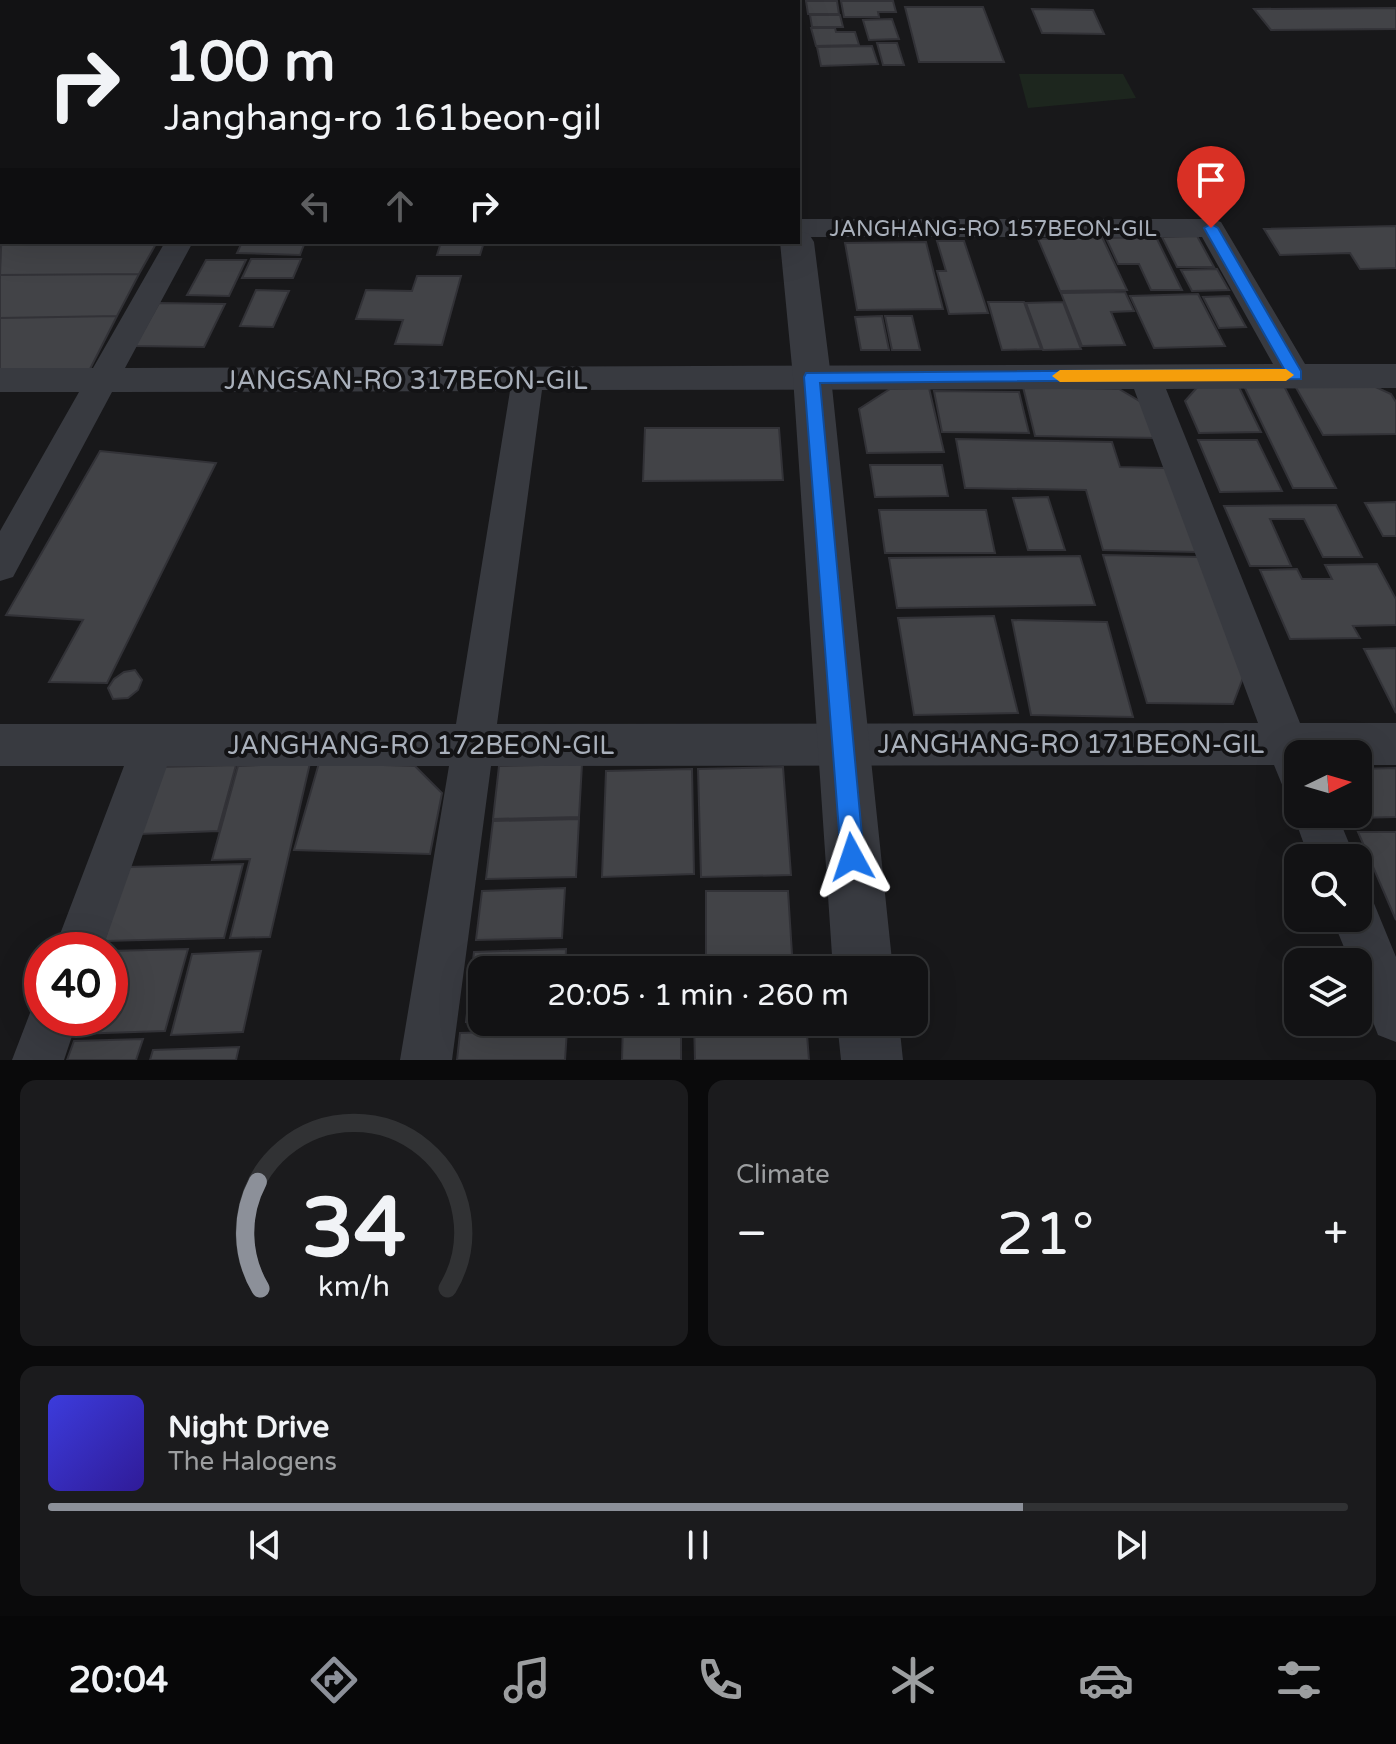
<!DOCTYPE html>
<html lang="en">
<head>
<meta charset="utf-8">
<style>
	body { margin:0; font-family:"Varela Round",sans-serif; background:#1b1b1d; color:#f1f3f6; height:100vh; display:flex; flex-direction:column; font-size:30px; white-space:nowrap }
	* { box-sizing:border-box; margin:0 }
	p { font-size:26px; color:#9c9ea0 }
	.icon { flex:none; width:44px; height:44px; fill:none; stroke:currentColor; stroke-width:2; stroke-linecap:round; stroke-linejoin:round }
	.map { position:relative; height:1060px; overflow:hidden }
	.panel { display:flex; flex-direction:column; gap:20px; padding:20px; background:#0a0a0b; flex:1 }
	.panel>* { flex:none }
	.top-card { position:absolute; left:0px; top:0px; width:800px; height:244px; box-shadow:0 8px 32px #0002,0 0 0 2px #313234; background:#121214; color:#f1f3f6; overflow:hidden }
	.needle { width:52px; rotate:85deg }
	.buttons { position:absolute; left:1284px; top:740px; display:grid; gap:16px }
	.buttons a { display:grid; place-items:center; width:88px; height:88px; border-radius:16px; background:#121214; box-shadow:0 8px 32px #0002,0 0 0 2px #313234; font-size:40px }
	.speed { position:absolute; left:24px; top:932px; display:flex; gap:16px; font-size:40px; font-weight:700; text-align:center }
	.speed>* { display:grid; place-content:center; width:104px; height:104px; border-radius:50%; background:#121214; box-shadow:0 8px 32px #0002,0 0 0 2px #313234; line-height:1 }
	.speed .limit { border:12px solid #d22; background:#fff; color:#111 }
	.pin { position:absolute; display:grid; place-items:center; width:68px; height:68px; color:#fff; margin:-82px -34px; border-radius:50% 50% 50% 0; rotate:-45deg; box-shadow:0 0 8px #0007 }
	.pin .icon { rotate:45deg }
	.me { position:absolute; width:88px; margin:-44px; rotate:355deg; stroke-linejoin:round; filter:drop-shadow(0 0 6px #0008) }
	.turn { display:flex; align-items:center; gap:28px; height:168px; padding:0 32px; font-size:36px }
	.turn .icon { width:104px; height:104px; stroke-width:2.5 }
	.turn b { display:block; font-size:56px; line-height:68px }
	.lanes { display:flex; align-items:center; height:76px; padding:0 32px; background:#0003; justify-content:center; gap:40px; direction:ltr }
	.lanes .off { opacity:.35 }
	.big { font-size:60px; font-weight:600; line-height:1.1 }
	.panel .widget { flex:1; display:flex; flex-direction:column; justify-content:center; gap:12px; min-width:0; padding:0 28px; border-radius:16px; background:#1b1b1d }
	.panel .dial { align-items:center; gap:0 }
	.dial svg { height:208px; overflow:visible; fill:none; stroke:#313234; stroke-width:7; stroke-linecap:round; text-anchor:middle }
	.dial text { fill:#f1f3f6; stroke:none }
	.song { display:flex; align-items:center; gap:24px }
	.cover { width:96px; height:96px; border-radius:12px; background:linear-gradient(135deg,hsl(240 70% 55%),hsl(250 70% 35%)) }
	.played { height:8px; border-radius:4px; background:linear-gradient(90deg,#8c9099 75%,#313234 75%) }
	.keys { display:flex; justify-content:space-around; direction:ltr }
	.heat { display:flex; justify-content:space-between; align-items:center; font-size:44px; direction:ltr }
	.panel .tiles { flex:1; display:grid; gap:20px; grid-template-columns:1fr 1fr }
	.widget:last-child { grid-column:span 2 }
	.trip { position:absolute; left:468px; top:956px; width:460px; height:80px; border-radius:16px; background:#121214; box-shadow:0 8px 32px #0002,0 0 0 2px #313234; font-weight:600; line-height:80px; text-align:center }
	.menu { display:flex; height:128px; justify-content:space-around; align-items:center; background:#070708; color:#9c9ea0 }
	.menu .icon { width:56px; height:56px }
	.menu .active { color:#8c9099 }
	.menu b { font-size:36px; color:#f1f3f6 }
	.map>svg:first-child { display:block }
	.green { fill:#1d261e }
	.building { fill:#424347; stroke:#323237; stroke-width:2 }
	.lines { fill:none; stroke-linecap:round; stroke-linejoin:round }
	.minor { fill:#383a40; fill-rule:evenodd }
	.tertiary { fill:#383a40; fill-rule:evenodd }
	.route { fill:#1a73e8; stroke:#114b97; stroke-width:2 }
	.slow { fill:#f59e0b }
	.labels { text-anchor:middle; stroke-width:8; stroke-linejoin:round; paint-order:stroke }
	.far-street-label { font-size:22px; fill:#a9b0bb; stroke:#131315 }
	.street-label { font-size:26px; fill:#a9b0bb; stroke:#131315 }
</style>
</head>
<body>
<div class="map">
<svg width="1396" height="1060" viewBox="0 0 1396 1060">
	<rect width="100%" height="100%" fill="#18181a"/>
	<!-- green -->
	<path class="green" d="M1019,74H1123L1136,98L1028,108Z"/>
	<!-- building -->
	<path class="building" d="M92,0H175L90,2Z
		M806,1H837L839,14H808Z
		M841,1H893L896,12H878L879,17H844Z
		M905,7H983L1004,62H919Z
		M1396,8V29L1271,30L1254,9Z
		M1032,9L1093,10L1104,34L1042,33Z
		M810,15H840L843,27H812Z
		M892,19L899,39L869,40L863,20Z
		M811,28H835L836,32H855L859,45L816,46Z
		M877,43H897L904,65H883Z
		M872,46L878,64L821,66L817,47Z
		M2,223V242H157L139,274L0,275Z
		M1396,226V268L1360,269L1350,253L1280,255L1264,229Z
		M1197,236L1214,267H1177L1162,237Z
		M1102,237L1127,290L1060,291L1038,239Z
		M1156,237L1182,290H1151L1139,264H1118L1106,238Z
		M937,241H964L988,313L949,314L937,271H946Z
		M242,242H305L300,255L237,253Z
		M441,242H484L480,255H437Z
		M926,242L943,309L857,310L845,243Z
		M251,259H301L293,278H242Z
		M206,260H246L229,296L187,295Z
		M1217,269L1229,290L1192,291L1181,270Z
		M139,274L117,316L0,318V275Z
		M417,276H461L442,345L395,344L403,320L356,319L366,290L412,291Z
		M256,290L289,291L273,327L240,326Z
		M1125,292L1134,311L1111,312L1125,345L1082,346L1061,293Z
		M1198,294L1225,346L1154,348L1130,296Z
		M1229,296L1246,327L1219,328L1203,297Z
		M988,302H1024L1041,349L1002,350Z
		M1063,302L1081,349L1043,350L1026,303Z
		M159,303L225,304L204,347L135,346Z
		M117,316L90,369L0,370V318Z
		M882,316L889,350H861L855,317Z
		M885,316H912L920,350H892Z
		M1201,383H1237L1261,432L1199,433L1185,401Z
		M1367,383L1391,394L1396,402V434L1323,435L1294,384Z
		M1243,384H1283L1336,488H1293Z
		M1023,387L1119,389L1146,405L1158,438L1035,436Z
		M929,388L944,452L867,453L859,409L890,389Z
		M934,391L1019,392L1029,433L942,432Z
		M645,428H779L783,480L643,481Z
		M956,439L1112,442L1120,467L1166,468L1197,552L1103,550L1086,490L965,488Z
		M1198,440H1257L1282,491L1220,492Z
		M100,451L216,463L107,683L49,682L83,620L6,615Z
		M870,465H942L948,496L875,497Z
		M1048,497L1065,550H1028L1013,498Z
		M1396,502V536H1383L1365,503Z
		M1336,505L1362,557H1323L1304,519H1270L1291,566H1250L1224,506Z
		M879,510H986L995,553H885Z
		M1103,555L1200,557L1244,675L1233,704L1147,703Z
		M1080,556L1095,605L897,608L889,558Z
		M1377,564L1396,599V625L1353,626L1360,638L1290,639L1260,570L1297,569L1302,579H1332L1325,565Z
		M994,616L1018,713L914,715L898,618Z
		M1012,620L1107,622L1133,717L1031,715Z
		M1396,648V713L1364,649Z
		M135,670L142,680L138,690L128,698L113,699L108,688L114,679L124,672Z
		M310,763L270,937L230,938L250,859L212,860L238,766Z
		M319,763L415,766L442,793L430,854L294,850Z
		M582,764L579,817L493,819L499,766Z
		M236,765L218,831L140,834L162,767Z
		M783,767L791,875L701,877L698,769Z
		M1396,768V817L1354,818L1352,814H1358V769Z
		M692,769L694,874L602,877L606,771Z
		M579,819L576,877L486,879L493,821Z
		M1358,832H1396V920Z
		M243,864L224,938L104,941L128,867Z
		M565,888L562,938L476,940L482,891Z
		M706,891H788L793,970H706Z
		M188,949L165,1031L75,1034L80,1018H110V951Z
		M566,949L565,970H482V1022H466L474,952Z
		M261,951L243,1032L171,1035L192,954Z
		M623,1022H681V1060H622Z
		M694,1022H806L809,1060H695Z
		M567,1030L565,1060H457L460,1033Z
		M143,1039L136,1060H67L74,1041Z
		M239,1047L236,1060H150L153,1050Z"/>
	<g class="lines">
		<!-- minor -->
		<path class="minor" d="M215,0H236L235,2Z
			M0,135H2V151H0Z
			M798,219H1211L1221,222L1305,364H1396V388L1166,389L1300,723H1396V765H1358V754H1298V793L1283,787L1274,765L491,766L452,1060H400L449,766H167L102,950H54L124,766H0V724H456L510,391L112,392L13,577L0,581V531L79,392H0V368H93L165,242H193L125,368L1273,364L1202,237H798ZM1134,389L1258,723L497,724L542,390Z
			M1298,802V814H1337L1355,858H1309L1293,814Z
			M1358,895L1373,901L1396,957V1042L1378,1035L1358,983V962H1350L1332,918H1358Z
			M42,998V1018H78L64,1060H12L35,1000Z"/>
		<!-- tertiary -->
		<path class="tertiary" d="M757,0H783V2H757Z
			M798,231L809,234L814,242L831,377L893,970H833L793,377L780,242H798Z
			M837,1022H899L903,1060H841Z"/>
	</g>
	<!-- route -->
	<path class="route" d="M1211,224L1218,228L1301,371V379L820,383L864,857L860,865L852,868L844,865L841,857L804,377L806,373L1284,369L1204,228Z"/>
	<!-- slow -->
	<path class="slow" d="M1286,369L1294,375L1286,381L1060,382L1052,376L1060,370Z"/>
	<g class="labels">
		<!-- far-street labels -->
		<g class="far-street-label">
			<text x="993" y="236">JANGHANG-RO 157BEON-GIL</text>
		</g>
		<!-- street labels -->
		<g class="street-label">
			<text x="406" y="389">JANGSAN-RO 317BEON-GIL</text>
			<text x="1071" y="753">JANGHANG-RO 171BEON-GIL</text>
			<text x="421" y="754">JANGHANG-RO 172BEON-GIL</text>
		</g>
	</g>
</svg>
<div class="buttons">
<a><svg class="needle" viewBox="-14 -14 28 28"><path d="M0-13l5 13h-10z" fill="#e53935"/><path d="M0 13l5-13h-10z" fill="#9c9ea0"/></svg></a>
<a><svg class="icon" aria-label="search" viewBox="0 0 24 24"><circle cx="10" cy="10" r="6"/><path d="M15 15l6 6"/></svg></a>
<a><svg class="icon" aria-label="layers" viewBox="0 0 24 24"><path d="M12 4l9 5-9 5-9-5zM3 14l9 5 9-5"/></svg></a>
</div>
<div class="speed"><div class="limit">40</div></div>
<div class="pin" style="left:1211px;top:228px;background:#d93025"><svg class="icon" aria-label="arrive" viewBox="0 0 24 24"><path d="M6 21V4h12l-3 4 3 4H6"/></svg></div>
<svg class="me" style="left:852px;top:857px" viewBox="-20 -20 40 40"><path d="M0-17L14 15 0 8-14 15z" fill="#1a73e8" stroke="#fff" stroke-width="4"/></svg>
<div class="trip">20:05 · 1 min · 260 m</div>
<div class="top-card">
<div class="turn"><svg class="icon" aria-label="right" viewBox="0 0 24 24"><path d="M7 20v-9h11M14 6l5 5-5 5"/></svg><div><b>100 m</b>Janghang-ro 161beon-gil</div></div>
<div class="lanes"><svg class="icon off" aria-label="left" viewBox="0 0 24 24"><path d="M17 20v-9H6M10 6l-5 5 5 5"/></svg><svg class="icon off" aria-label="ahead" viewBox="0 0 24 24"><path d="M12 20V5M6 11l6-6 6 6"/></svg><svg class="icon" aria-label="right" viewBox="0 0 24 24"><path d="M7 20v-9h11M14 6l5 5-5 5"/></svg></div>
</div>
</div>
<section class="panel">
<div class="tiles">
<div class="widget dial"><svg viewBox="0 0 100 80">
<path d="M14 69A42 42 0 1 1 86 69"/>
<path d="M14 69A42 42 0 0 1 13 28" stroke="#8c9099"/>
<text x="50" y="56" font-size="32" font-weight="700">34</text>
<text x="50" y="72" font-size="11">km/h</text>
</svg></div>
<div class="widget"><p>Climate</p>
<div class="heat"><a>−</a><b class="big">21°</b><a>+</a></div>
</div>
<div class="widget">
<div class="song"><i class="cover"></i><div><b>Night Drive</b><p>The Halogens</p></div></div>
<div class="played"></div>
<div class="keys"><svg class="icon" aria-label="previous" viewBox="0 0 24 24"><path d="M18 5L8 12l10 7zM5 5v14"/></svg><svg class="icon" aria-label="pause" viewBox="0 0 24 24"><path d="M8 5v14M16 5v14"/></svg><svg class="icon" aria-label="next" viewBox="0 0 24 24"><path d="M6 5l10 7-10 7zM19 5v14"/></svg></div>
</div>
</div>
</section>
<nav class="menu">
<b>20:04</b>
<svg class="icon active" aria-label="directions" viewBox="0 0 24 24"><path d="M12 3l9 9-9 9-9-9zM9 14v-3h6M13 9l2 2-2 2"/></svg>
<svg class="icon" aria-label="music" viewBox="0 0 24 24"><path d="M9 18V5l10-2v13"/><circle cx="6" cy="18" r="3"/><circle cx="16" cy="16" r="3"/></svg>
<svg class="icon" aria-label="phone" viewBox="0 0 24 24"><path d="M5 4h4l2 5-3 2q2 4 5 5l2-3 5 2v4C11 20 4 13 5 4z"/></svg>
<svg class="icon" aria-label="climate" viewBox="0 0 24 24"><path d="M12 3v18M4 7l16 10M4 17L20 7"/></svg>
<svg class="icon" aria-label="car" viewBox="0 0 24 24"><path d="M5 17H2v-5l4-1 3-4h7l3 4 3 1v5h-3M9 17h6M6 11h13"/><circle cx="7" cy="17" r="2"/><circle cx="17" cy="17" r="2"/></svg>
<svg class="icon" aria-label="filters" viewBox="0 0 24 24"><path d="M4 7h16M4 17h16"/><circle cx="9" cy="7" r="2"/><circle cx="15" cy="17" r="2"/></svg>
</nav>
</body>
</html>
